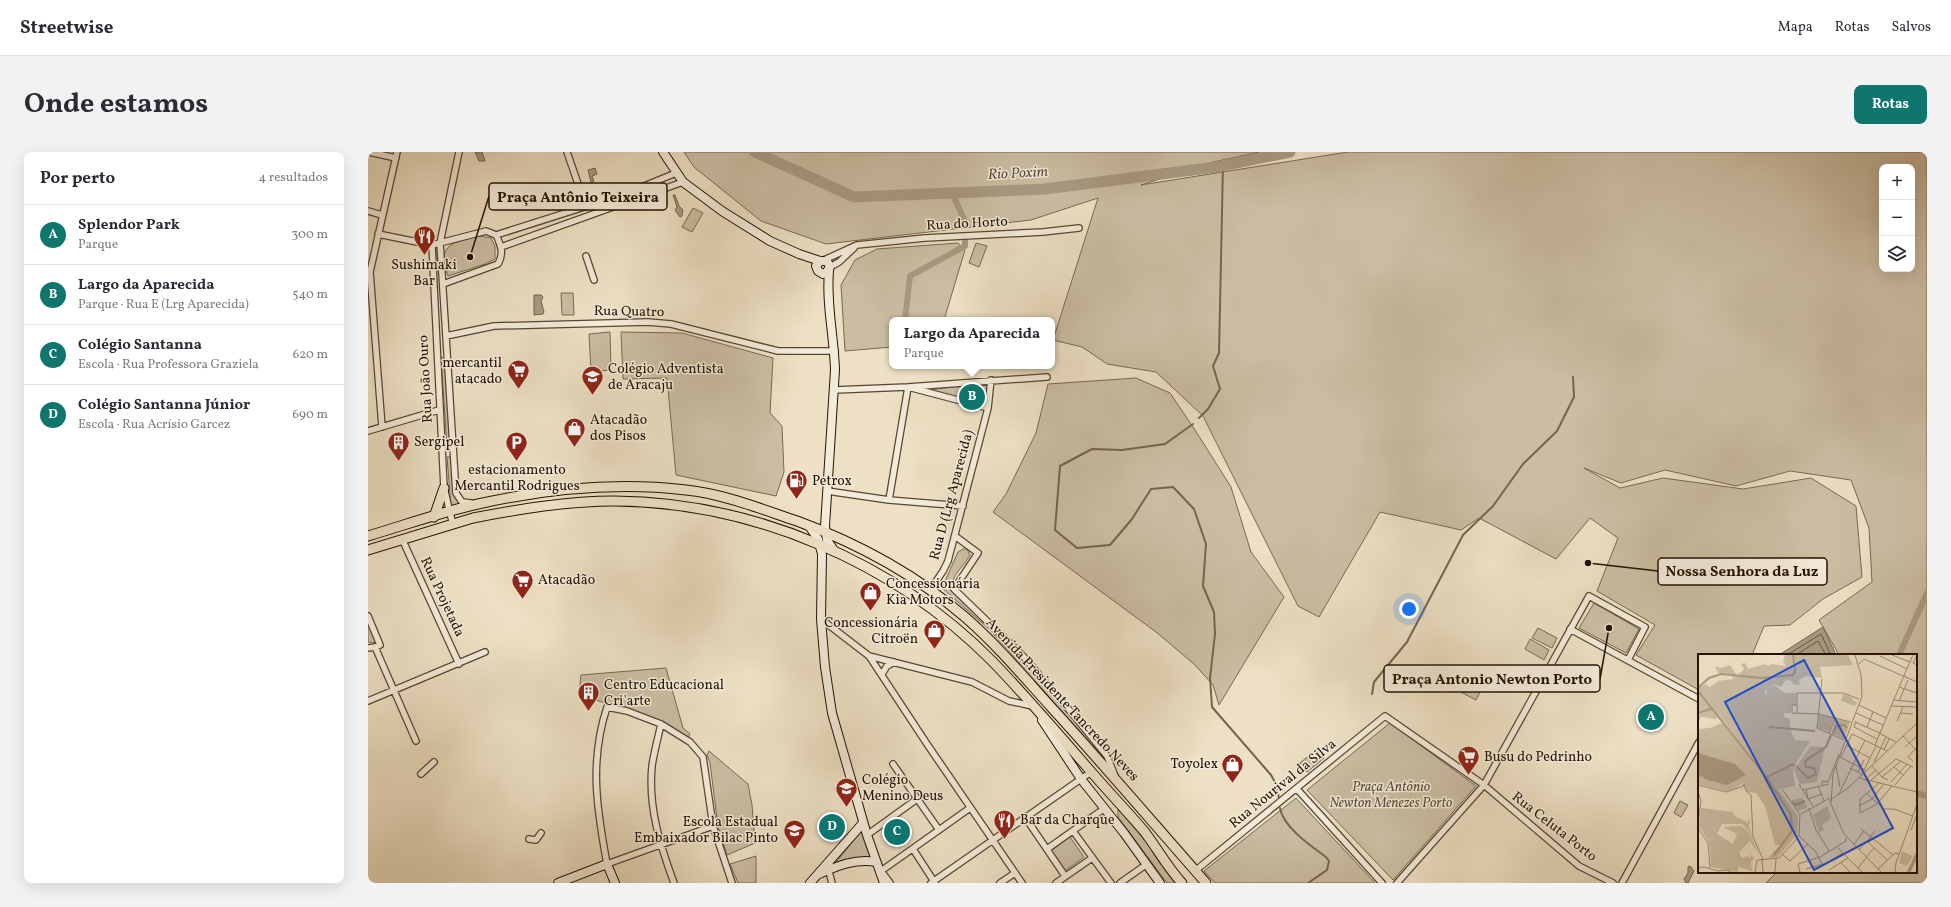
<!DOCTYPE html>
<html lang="pt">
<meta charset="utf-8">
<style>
:root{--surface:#fff;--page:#f2f2f3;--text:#2b2b33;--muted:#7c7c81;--line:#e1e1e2;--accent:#0f766e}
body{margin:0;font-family:Vollkorn,serif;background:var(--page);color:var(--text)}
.controls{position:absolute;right:12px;top:12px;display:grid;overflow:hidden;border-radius:8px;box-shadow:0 4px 16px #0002}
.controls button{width:36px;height:36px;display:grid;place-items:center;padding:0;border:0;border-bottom:1px solid var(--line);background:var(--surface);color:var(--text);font:20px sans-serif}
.you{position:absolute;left:1041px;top:457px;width:14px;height:14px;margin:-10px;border:3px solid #fff;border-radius:50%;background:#1a73e8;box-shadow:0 0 0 6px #1a73e833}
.badge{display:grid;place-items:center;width:26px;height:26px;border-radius:50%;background:var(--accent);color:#fff;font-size:13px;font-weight:700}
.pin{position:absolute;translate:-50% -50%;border:2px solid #fff;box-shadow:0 1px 4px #0006}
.popup{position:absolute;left:521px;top:165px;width:166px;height:52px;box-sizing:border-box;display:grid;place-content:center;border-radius:8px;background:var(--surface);filter:drop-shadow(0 1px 3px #0005);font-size:13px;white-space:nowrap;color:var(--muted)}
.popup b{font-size:15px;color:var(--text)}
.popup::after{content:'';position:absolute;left:50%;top:100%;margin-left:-8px;border:8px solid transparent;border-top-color:var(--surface)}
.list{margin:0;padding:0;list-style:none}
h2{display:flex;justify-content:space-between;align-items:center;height:52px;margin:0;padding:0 16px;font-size:17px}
h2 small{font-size:13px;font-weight:400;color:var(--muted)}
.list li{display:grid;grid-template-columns:26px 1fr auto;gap:12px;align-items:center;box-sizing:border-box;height:60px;padding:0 16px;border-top:1px solid var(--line)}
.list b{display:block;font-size:15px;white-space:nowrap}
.list p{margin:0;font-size:13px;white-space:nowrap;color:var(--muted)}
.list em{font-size:13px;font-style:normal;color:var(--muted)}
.icon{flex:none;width:22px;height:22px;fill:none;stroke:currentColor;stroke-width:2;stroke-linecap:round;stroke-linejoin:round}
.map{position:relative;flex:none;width:1559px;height:731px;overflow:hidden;border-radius:8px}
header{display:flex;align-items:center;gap:24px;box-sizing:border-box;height:56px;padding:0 20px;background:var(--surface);border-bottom:1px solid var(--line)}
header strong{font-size:19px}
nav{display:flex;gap:22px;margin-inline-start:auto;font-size:14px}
.intro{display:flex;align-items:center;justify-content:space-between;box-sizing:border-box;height:96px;padding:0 24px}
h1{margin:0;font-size:28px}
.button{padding:10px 18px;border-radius:8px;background:var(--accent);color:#fff;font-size:14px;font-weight:700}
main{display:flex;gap:24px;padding:0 24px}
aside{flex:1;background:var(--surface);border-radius:8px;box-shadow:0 4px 16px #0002}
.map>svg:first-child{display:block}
.green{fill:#cbbda3;stroke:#786852;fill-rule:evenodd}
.water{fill:#a99a82;stroke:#74644e}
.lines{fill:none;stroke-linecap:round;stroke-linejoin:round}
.shore{stroke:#665642;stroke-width:1}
.stream{stroke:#74644e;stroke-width:2}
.canal{stroke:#a99a82;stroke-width:6}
.river{stroke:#a99a82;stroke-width:11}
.street-casing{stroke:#564632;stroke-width:8}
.secondary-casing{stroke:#241201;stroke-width:10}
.primary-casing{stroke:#241201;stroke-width:11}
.street{stroke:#f3ebd9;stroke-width:5.5}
.secondary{stroke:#f3ebd9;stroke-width:8}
.primary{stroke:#ede0c4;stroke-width:9}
.labels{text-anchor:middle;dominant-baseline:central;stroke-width:3;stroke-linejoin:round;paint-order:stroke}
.street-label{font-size:14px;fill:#241201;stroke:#f3ebd9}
.poi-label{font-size:14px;fill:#241201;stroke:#f3ebd9;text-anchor:start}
.park-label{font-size:14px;font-style:italic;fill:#5e4e3a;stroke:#f3ebd9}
.water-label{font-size:15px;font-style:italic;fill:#604f3b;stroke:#f3ebd9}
.inset-river{fill:none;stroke:#a99a82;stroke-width:2}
.inset-road{fill:none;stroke:#9d8e76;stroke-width:1}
.view{fill:#1d4ed8;fill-opacity:0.15;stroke:#1d4ed8;stroke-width:2}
.inset-edge{fill:none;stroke:#241201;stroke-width:2}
.leader{fill:none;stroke:#241201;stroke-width:1.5}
.callout-dot{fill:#241201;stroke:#f3ebd9;stroke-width:1.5}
.callout{fill:#f3ebd9;stroke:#241201;stroke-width:1.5}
.callout-label{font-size:15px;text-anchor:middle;font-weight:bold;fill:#241201}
</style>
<header>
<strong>Streetwise</strong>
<nav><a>Mapa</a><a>Rotas</a><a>Salvos</a></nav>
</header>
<div class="intro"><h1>Onde estamos</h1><a class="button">Rotas</a></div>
<main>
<aside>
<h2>Por perto<small>4 resultados</small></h2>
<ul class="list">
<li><span class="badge">A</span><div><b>Splendor Park</b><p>Parque</p></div><em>300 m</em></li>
<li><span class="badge">B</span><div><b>Largo da Aparecida</b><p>Parque · Rua E (Lrg Aparecida)</p></div><em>540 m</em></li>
<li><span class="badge">C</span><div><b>Colégio Santanna</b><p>Escola · Rua Professora Graziela</p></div><em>620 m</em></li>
<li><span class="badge">D</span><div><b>Colégio Santanna Júnior</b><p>Escola · Rua Acrísio Garcez</p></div><em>690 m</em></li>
</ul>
</aside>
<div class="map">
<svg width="1559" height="731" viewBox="0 0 1559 731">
<rect width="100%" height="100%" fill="#ede0c4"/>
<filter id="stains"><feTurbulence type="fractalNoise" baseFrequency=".005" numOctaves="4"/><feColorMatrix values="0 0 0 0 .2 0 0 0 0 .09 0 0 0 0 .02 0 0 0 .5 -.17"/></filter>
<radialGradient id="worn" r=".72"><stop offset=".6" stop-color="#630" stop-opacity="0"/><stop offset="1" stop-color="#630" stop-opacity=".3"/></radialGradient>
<path class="green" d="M316,0h576l-47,10 -72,23 207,-33h579v731h-161l11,-11h139v-217h-77l-20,-35 53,-38 -3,-54 -18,-48 -61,-9 -54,15 -71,-16 -44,13 -37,-15 36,20 43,-10 80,11 68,-11 45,28 6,71 -39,22 -33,26 -26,1 -12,29h-53v35l-63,-35 19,-30 -58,-34 21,-53 -28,-20 -34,41 -77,-41 -18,12 -81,-18 -61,105 -21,-11 -95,-190 -47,-44 -49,-8 -25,-17 -29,-7 45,-142 -67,22 -205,24 -65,-23 -67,-54zM1514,15h30v102h-30z
M325,56l10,5 -11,19 -10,-5z
M112,84l11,2 4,8v13l-10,5 -37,12c-13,-33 7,-34 32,-40z
M590,91l7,7 -21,70h-52v27l-47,4 -4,-66 14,-25 22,-11z
M608,91l11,3 -8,21 -10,-4z
M193,141h12l1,22h-12z
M242,180l1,38 -20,2 -2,-38z
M253,180l61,1 91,25 -3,55 12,13 2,46 -8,24 -100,-21 -9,-97 -44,1z
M73,205l4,2 5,93 -3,-6z
M768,226l34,15 25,37 36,57 20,65 33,45 -65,108 -6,-20 -19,-21 -38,-32 -163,-120 13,-18 30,-61 12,-49z
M621,230l-3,23 -57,-15z
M79,305h5l2,39 7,8 -10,2z
M595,397h4l3,6c-6,12 -20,20 -18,36l42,37 114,130 -3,2 -116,-131 -47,-41 16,-36z
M1226,451l45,26 -13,24 -47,-25z
M0,470l9,21 -9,-1z
M1170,476l19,10 -5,10 -20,-10z
M1162,487l19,11 -5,10 -19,-11z
M298,516l17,60 7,6 -2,4 -31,-19 -78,-24 2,-20z
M1094,528l19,10 -5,10 -19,-10z
M1280,561l10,7v7l-8,-4z
M1022,571l86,63 -83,94 -86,-90z
M949,597l7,9 -17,14 -7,-9z
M341,599l39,33 4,21 3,38 -28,12 -9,-29 -8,-63 -3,-8z
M928,646l79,85h-160l-11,-12z
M1312,649l8,4 -7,12 -7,-4z
M750,657l63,74h-14l-49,-66z
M495,677l8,28 -35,5z
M702,685l14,20 -19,14 -14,-20z
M388,704v27h-18l-8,-19z"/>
<path class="water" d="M107,0h7l3,9h-6z
M227,16l2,6 -5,2 2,5 -3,1 -3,-12z
M305,43h2l4,11 4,4 -1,6 -2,1 -5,-7 2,-3z
M166,143h7l2,2 -2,4 3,11 -1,2 -9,1z
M1455,475l13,28h-57z
M1322,714l4,5 -6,12h-2l-2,-4 4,-6v-6z"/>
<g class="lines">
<path class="shore" d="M1419,503l34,-21 10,21
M1428,503l22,-14 8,14"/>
<path class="stream" d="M831,266l9,-9 12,-20 -7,-23 6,-13 4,-188
M825,272l-28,20 -43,6 -30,-1 -32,17 -5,64 22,18 33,-3 22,-26 19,-30 22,-2 21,22 12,35 -3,42 11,26 1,22 -5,44 2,29 59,68 5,9 3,14
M1004,542l2,-12 33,-40 56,-107 30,-29 30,-42 34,-33 17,-34 -1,-20
M912,656c3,19 31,38 46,49l3,4 -2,9 -19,13"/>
<path class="canal" d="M584,41l14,31
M537,168l5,-44 55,-30v-5
M1531,503l28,-62
M1548,641l11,3"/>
<path class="river" d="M387,0l99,45 191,-8 171,-22 74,-15"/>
<defs>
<path id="street" d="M1,0l27,6
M91,0l-19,91 16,250 6,9 9,1
M199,0l19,55
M0,59l14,4
M10,82l54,11 54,-14 10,4 126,-40 54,-22
M64,93l12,243 9,37
M133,95l182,-65
M218,104l8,24
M456,108l33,-15 68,-7 118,-6 36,-4
M462,115l9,-5 15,-14
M75,132l55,-20c6,-10 3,-19 -2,-29
M78,184l48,-10 154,-4 23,2 107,27h57
M466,238l74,-3 139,-10
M14,275l-12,-155 27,-120
M0,279l71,-21
M459,339l62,9 74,6
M521,348l19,-113 80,21
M587,384l23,17 -24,36 69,67 54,63 30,37 8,20
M35,389l56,123
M563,437l12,-18 5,-10 40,-153 3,-28
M0,464l12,29 -5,2
M453,467l48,37 58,88 95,139
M1202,477l129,70
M0,496l7,-1 41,94
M501,504l103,26 37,19 24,5
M514,522l5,-8 7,-4
M0,549l117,-49
M293,572c-3,14 -7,28 -9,42 -4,41 8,79 22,117
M525,612l46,66
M53,622l13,-12
M929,637l85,94
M657,665l40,59
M345,674l-106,38c-10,-54 -18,-102 0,-157l20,4 34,13 29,18 13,15 10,69 19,57
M705,679l38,52
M499,683l50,-36
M161,687l7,1 5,-7
M545,697l22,34
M679,697l58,-41
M460,716l4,15
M827,719l190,-155 99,69 95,81 34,17
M522,731l-9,-12 89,-63
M563,731l160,-111
M632,731l15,-10
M688,731l36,-25
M752,731l27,-19
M1029,731l87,-98 105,-189 56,31 -17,33
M1254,731l77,-141"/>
<path id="secondary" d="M295,0l20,30 39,29 48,30 29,13 21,7h7l3,6 -4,6 -3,1 -5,-3 -2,-5 4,-5
M461,119c-3,33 5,65 6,99l-10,156 2,14 8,12
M441,374l9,13 4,15 -1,65 4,48 7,46 35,122 17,48
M674,568l39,59 43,54 36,50
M451,722c18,-8 37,-16 57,-12
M190,731l49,-19 8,19
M442,731l53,-60"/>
<path id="primary" d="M66,365l10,-29
M0,384c37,-11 73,-24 110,-32 67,-15 140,-22 208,-14 38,4 75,19 111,31 60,22 119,54 168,96 31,27 58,59 86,90 53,58 103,117 155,176
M0,398l105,-32c47,-9 94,-17 141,-17 140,1 280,61 378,160 33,34 64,70 95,106 18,21 38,42 57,64 13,17 23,36 38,52"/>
</defs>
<use href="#street" class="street-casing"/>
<use href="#secondary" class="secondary-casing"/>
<use href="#primary" class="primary-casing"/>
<use href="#street" class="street"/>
<use href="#secondary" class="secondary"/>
<use href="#primary" class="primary"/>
</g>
<defs>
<symbol id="restaurant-pin" viewBox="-11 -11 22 30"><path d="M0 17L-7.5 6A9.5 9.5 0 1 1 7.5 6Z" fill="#8f2418" stroke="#f3ebd9"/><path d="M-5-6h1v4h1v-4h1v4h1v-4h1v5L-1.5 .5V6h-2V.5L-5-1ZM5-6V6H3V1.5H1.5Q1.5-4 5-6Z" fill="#fff"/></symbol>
<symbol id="supermarket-pin" viewBox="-11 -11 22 30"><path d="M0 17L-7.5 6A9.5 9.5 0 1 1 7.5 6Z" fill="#8f2418" stroke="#f3ebd9"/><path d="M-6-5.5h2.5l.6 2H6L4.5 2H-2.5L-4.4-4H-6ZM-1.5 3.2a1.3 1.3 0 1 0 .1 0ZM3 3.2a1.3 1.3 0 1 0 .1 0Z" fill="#fff"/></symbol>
<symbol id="school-pin" viewBox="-11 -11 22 30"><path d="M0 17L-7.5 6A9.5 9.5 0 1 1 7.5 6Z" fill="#8f2418" stroke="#f3ebd9"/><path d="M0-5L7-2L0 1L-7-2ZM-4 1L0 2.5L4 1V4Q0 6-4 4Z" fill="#fff"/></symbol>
<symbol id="shop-pin" viewBox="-11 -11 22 30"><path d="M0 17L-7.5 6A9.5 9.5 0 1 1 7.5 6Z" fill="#8f2418" stroke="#f3ebd9"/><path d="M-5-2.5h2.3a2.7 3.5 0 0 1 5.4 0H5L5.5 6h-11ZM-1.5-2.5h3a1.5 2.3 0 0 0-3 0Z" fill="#fff"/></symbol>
<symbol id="building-pin" viewBox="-11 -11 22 30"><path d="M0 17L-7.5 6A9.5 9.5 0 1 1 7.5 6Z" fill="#8f2418" stroke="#f3ebd9"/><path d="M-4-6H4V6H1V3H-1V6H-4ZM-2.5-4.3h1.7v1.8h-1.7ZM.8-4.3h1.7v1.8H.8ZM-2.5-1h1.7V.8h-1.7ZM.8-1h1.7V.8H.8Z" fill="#fff"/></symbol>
<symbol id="parking-pin" viewBox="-11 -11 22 30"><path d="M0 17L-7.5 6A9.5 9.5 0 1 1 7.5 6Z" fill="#8f2418" stroke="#f3ebd9"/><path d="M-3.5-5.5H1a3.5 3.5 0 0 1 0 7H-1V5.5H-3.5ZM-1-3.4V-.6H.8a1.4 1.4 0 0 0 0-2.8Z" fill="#fff"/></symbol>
<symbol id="fuel-pin" viewBox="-11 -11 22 30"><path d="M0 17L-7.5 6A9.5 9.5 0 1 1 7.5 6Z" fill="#8f2418" stroke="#f3ebd9"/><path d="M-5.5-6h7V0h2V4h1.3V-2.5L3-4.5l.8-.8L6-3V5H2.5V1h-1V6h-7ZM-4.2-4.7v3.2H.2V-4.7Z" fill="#fff"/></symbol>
</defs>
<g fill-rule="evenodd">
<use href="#restaurant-pin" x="44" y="72" width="25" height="34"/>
<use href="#supermarket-pin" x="138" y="206" width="25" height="34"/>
<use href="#school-pin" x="212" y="212" width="25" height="34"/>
<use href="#shop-pin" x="194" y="264" width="25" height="34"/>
<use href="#building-pin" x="18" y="278" width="25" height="34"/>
<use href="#parking-pin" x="136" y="278" width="25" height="34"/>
<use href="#fuel-pin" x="416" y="316" width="25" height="34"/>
<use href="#supermarket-pin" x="142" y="416" width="25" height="34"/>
<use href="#shop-pin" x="490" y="428" width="25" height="34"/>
<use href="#shop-pin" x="554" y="466" width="25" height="34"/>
<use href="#building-pin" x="208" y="528" width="25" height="34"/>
<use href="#supermarket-pin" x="1088" y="592" width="25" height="34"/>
<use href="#shop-pin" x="852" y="600" width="25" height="34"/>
<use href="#school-pin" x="466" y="624" width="25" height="34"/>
<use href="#restaurant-pin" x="624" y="656" width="25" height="34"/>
<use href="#school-pin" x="414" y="666" width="25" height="34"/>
</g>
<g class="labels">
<g class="street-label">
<text transform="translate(599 72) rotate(-3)">Rua do Horto</text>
<text transform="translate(261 160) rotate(1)">Rua Quatro</text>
<text transform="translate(58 227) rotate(-93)">Rua João Ouro</text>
<text transform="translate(584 343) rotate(-75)">Rua D (Lrg Aparecida)</text>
<text transform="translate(74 445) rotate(65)">Rua Projetada</text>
<text transform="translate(694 548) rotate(47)">Avenida Presidente Tancredo Neves</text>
<text transform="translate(915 632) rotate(-39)">Rua Nourival da Silva</text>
<text transform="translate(1186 675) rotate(38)">Rua Celuta Porto</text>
</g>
<g class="poi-label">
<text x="56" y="113" text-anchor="middle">Sushimaki<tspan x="56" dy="16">Bar</tspan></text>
<text x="134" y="211" text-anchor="end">mercantil<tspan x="134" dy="16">atacado</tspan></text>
<text x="240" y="217">Colégio Adventista<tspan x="240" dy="16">de Aracaju</tspan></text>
<text x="222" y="268">Atacadão<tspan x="222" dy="16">dos Pisos</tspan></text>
<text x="46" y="290">Sergipel</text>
<text x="149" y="318" text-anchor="middle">estacionamento<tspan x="149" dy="16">Mercantil Rodrigues</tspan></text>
<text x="444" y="329">Petrox</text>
<text x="170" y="428">Atacadão</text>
<text x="518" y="432">Concessionária<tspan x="518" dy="16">Kia Motors</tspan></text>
<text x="550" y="471" text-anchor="end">Concessionária<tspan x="550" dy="16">Citroën</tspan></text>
<text x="236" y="533">Centro Educacional<tspan x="236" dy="16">Cri'arte</tspan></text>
<text x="1116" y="605">Busu do Pedrinho</text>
<text x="850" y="612" text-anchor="end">Toyolex</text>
<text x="494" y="628">Colégio<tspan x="494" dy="16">Menino Deus</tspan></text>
<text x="652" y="668">Bar da Charque</text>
<text x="410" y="670" text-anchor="end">Escola Estadual<tspan x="410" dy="16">Embaixador Bilac Pinto</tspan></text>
</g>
<g class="park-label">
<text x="1023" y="635">Praça Antônio<tspan x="1023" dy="16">Newton Menezes Porto</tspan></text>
</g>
<g class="water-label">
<text transform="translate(650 22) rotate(-3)">Rio Poxim</text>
</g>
</g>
<g transform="translate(1330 502)">
<rect width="219" height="219" fill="#ede0c4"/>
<path d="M87,1h63l5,10 -33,2 2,11 -16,-2 -7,4 1,5 -7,-1 -1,-3 -6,-1 -5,7 -7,-3 -9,7 1,5 1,-6 7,-5 11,8h11v12h-5v8h-7v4l6,2v10l5,11 15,1 -15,24 -2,8 2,13 -17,3 20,27 -1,18 -19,23 -10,1 12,-13h-5l-10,-39 -9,-13 -9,-1 -4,-9 -10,7 -7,1 -28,-7v-55l12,-1 12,-5 49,59 -52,-67 -3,4 -14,-2 -4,4v-32l7,-5 5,3 8,-6 16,-2 -4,-5 -12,-1 -3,-7 6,2 9,-3 7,11 7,-7 -3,-5 4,-1 3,6 17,-5 4,2 2,-2 15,2 -3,-4zM145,40l10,4 -1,2 5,2 -2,4 -14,-5zM121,61l15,3 -5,14 -12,-5zM138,65l14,3 -6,17 -13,-6zM112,92l15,1 -8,35 -17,2 -6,-14zM104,144l6,9 -10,4 -7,-11zM127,153h3l3,11 -9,7 2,5 -5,3 -6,-18zM3,154l32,4 1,4 13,6 3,-3 -1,8 5,15 -6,-12 -6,-6h-20l-5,10 16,10 4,-10 -14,-7 18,-1 6,4 14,27 -11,-16 -11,11 3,6 6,-2 2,3 1,-5 3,5 -3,3 1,9 -13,-4 -2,5 -26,-5 -2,-25 -10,-16zM204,197l11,5 -6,10 -8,-3z" fill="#cbbda3"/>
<path d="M0,96l3,4 34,10 11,11 -19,10 -23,-6 -1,-3 -5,1z" fill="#a99a82"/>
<path class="inset-river" d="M64,24l31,-3 2,-4 -2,-16M0,34l11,-10 12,-4 41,4M0,37l69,87 24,37 1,16 -18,24M0,59l13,-4M71,73l46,4M135,80l3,-8 8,-1 3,3M98,112l12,12 8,-4 -2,-6 -8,-1 -1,-6 21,-14 5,-12M69,123l24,-12h4M94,148l4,3 9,-4M210,218l9,-19"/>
<path class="inset-road" d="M157,1l6,20 1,21 -29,78 -2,30 13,30 37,38M194,1l18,7M219,1l-4,8 4,2M182,2l27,13M161,10l5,-5 53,23M205,24l10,-23M124,25l-5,49 27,12M201,33l18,6M195,46l24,2M201,47l9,-21M99,51h-5v8l26,1 33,8M161,51l27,13M193,52l26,1M99,59v-20h46l16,6M158,59l27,12M202,59l13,1M158,67l-2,6 23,12M199,67l6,-14M157,68l25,11M169,73l6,-15M181,79l17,9M131,80l6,-16M205,82l14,15M148,91l24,13M177,91l28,-67M207,93l12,-11M186,96l5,-11M142,103l27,14M143,103l11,-23 35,17M215,107l-5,-4 9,-10M176,108l12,-25M173,111l11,12 6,3M138,112l4,21M196,113l9,8M152,114l12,6M166,116l12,-24M160,118l6,-12M184,123l19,-16M161,124l58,14M167,126l11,-10M172,127l26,-22 17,8M193,128l16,-18M181,129l-19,16v14l17,-9 15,-18M101,130l14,22M0,131l28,7 18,-6M124,131v-4l6,1 11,-28M197,131l16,-19M44,132l2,-2 2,7 5,4 2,42 10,22M120,132l6,15M84,135l18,26M108,135l2,10 14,-5M105,136l26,-6M0,137l3,10 -3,22M141,140l26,-54M169,140l17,15h10l19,7M131,147l19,-13 69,-65M161,152l13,-7 12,-15M111,154l7,22 13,21M103,160l29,-16M0,174l10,15 2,25M163,175l32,26M213,176l6,-16M177,177l-8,10 20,19M101,182l17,16 6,12M156,190l10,-13M140,194l24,24M161,196l8,-9M84,200l8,7 18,-17M168,203l8,-9M64,205l1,13M143,209l9,9M0,214l6,-1 14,4 9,-1 4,2M160,214l8,-10M108,215l21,-6 16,-10M180,215l17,-16 4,1M131,216l19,-12M57,218l2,-12 22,-2 16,-17 4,-6 1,-20M77,218l1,-13M102,218l-2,-8 22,-7 26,-16v-3M197,218l1,-9 21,-59M212,218l7,-15"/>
<path class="view" d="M106,6l89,168 -79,42 -89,-168z"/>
<rect width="219" height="219" class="inset-edge"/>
</g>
<path class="leader" d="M102 105L121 44M1220 411L1290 419M1241 476L1232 527"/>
<g class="callout-dot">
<circle cx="102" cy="105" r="4"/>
<circle cx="1220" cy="411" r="4"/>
<circle cx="1241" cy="476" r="4"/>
</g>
<g class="callout">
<rect x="121" y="31" width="178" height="27" rx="4"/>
<rect x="1290" y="406" width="169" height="27" rx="4"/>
<rect x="1016" y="513" width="216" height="27" rx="4"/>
</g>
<g class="callout-label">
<text x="210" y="50">Praça Antônio Teixeira</text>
<text x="1374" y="424">Nossa Senhora da Luz</text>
<text x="1124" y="532">Praça Antonio Newton Porto</text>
</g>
<rect width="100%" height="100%" filter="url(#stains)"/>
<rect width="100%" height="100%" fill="url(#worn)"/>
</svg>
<div class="controls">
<button>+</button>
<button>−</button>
<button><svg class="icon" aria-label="layers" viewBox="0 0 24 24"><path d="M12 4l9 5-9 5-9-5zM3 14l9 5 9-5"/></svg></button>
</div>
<div class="you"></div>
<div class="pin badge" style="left:1283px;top:565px">A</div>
<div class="pin badge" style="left:604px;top:245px">B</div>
<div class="popup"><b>Largo da Aparecida</b>Parque</div>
<div class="pin badge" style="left:529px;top:680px">C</div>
<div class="pin badge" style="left:464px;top:675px">D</div>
</div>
</main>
